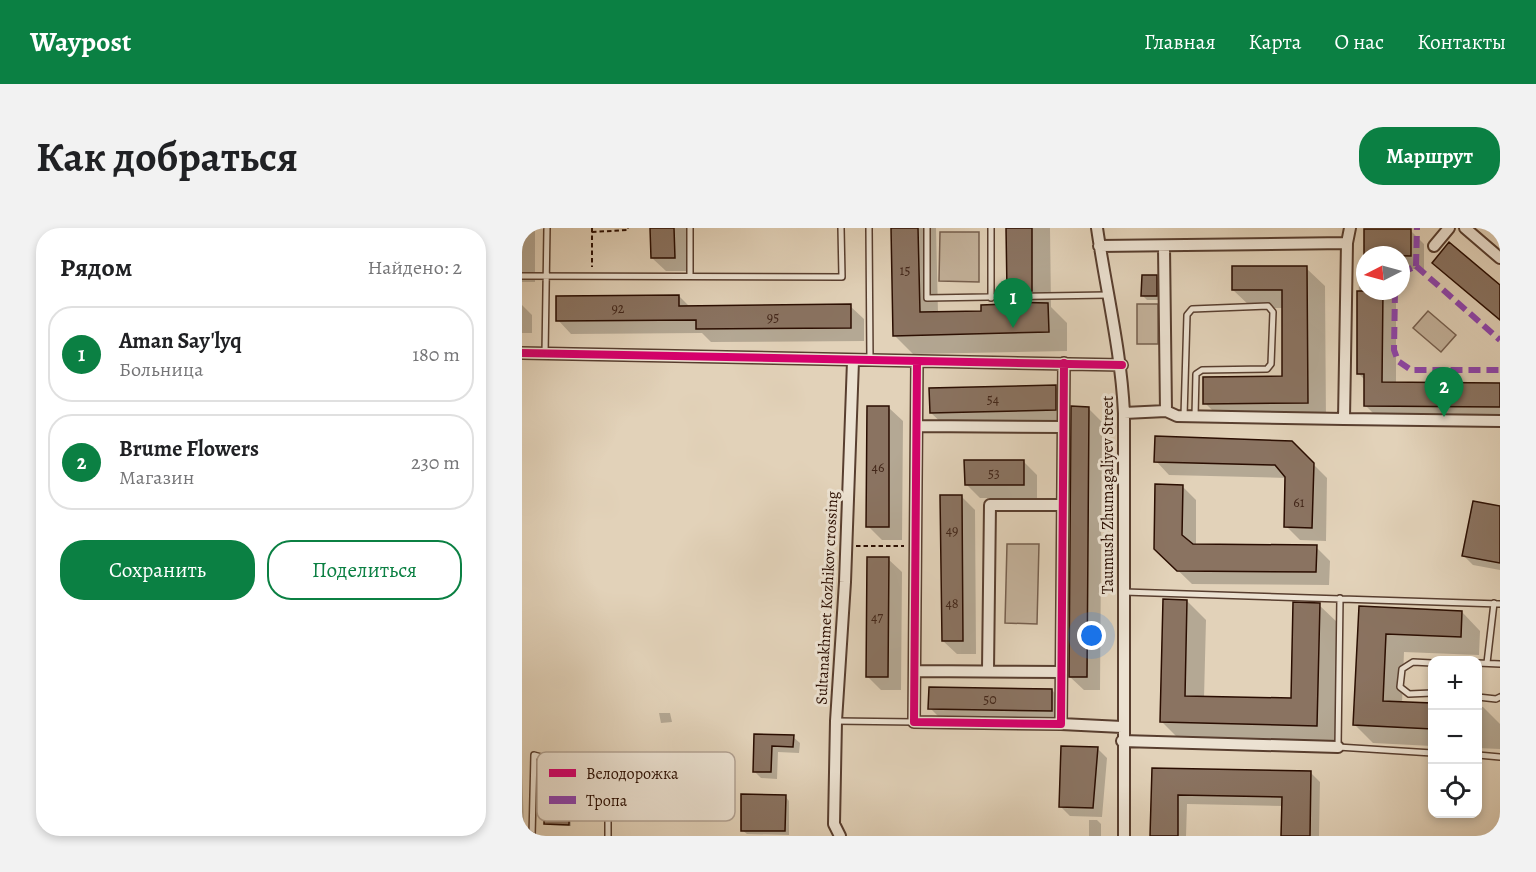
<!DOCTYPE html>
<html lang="ru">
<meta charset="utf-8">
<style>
:root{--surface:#fff;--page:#f2f2f2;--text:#202124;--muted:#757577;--line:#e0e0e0;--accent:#0b8043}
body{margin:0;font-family:Alegreya,serif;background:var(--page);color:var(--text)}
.controls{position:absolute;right:18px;bottom:18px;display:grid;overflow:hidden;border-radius:12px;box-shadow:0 3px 9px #0003}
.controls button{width:54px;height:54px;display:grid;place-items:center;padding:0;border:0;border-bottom:2px solid var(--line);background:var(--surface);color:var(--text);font:30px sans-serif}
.compass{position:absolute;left:834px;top:18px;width:54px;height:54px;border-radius:50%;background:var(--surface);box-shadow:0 3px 9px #0003;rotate:264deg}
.you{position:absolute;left:570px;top:408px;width:21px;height:21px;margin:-15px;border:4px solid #fff;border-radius:50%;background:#1a73e8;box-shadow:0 0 0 9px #1a73e833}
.badge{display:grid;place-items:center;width:39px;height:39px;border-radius:50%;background:var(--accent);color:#fff;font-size:20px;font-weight:700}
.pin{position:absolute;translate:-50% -50px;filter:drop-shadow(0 2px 3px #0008)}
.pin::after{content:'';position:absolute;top:32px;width:21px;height:18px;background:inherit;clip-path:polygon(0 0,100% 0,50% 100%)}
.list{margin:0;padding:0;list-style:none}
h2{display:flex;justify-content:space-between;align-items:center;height:78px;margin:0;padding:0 24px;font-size:26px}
h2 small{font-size:20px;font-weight:400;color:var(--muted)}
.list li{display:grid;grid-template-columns:39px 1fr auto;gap:18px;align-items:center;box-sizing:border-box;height:96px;margin:0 12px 12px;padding:0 12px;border:2px solid var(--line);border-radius:24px}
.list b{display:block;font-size:22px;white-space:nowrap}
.list p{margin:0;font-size:20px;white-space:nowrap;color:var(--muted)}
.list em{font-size:20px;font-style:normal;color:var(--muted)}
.actions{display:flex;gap:12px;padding:18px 24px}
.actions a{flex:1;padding:14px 0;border:2px solid var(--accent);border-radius:24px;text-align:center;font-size:21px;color:var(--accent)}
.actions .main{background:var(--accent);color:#fff}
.icon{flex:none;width:33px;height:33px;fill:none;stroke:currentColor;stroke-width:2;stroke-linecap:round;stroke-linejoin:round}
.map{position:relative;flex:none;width:978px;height:608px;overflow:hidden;border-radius:24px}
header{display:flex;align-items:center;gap:36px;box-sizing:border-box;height:84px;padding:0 30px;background:var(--accent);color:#fff}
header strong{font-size:28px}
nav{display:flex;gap:33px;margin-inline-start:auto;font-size:21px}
.intro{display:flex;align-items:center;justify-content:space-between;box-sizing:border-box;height:144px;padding:0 36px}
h1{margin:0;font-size:42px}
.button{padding:15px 27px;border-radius:24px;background:var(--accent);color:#fff;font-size:21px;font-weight:700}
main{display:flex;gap:36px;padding:0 36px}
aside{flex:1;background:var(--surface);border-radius:24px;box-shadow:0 3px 9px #0003}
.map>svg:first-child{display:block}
.green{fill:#c3b19a;stroke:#765f4e;stroke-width:1.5}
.shadow{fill:#0003}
.building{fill:#8a7361;stroke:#2a0d01;stroke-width:1.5}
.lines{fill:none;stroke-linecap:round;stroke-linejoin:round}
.lane-casing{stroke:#583e2f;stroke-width:8}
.street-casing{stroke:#583e2f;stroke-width:14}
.path{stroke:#2a0d01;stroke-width:2;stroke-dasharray:4.5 3;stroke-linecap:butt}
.lane{stroke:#ece2d2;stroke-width:5}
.street{stroke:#ece2d2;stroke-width:10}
.quiet{stroke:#8e44ad;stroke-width:6;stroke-dasharray:12 6;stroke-linecap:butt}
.cycleway-casing{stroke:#ece2d2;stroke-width:11}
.cycleway{stroke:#d6006c;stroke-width:8}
.labels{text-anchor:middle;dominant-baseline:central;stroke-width:6;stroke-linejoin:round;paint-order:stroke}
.number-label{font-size:14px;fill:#422619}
.street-label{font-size:16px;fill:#2a0d01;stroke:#ece2d2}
.key{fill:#ece2d2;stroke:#b2a293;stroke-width:1.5}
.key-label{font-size:16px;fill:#2a0d01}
</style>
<header>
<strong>Waypost</strong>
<nav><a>Главная</a><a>Карта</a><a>О нас</a><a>Контакты</a></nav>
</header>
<div class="intro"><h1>Как добраться</h1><a class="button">Маршрут</a></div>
<main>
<aside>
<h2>Рядом<small>Найдено: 2</small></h2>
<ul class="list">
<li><span class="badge">1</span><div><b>Aman Say'lyq</b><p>Больница</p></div><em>180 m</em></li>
<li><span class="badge">2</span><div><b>Brume Flowers</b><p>Магазин</p></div><em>230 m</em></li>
</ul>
<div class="actions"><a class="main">Сохранить</a><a>Поделиться</a></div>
</aside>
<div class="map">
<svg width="978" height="608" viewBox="0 0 978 608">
<rect width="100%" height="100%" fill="#e2d2b9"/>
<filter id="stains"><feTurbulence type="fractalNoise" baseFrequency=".00333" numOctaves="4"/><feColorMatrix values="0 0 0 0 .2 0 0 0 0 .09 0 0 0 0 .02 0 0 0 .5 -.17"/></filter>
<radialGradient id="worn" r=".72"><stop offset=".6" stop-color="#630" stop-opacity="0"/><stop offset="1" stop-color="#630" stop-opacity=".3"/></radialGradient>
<path class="green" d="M418,4h39v50l-40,-1z
M615,76h21v40h-21z
M906,83l28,24 -15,17 -28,-24z
M485,316h32l-2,80 -32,-1z"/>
<path class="shadow" d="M0,0h13v54h-13z
M130,0h35l1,43h-22l-14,-13z
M370,0h44l2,85h45l37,-10 -12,-12v-63h42l1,79 16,16v28l-154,3 -19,-19z
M889,3l13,13v25h-23v-14z
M837,37h6v26h31v93h104v36l-121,-1 -13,-13v-25l-8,-8z
M784,40l19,18 1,136h-102l-19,-19 79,-25 -1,-70h-31l-19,-18z
M634,48l5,5v19h-14l-4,-4z
M157,68l11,11 160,-1 14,13v22l-153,1 -9,-9 -131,1 -13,-14z
M0,77l10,10v18h-10z
M533,159l14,13v23l-124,3 -14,-13z
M367,180l14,13 -1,119h-20l-14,-14z
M566,180l14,14 -2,268h-16l-14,-13z
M769,214l36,36 -1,63 -26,-1 -14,-14 1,-48 -118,-3 -13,-14z
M502,234l13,13v23h-57l-14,-14z
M660,258l14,14v46l120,1 14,14 -1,24 -137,-1 -36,-35z
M439,268l14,14 1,144h-19l-14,-13z
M978,280v62l-27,-5 -9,-9z
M366,331l14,13 -1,118h-20l-14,-14z
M665,373l19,19 -2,78 89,2 26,-95 19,18 -3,121 -155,-4 -19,-19z
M838,379l102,5 18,19 -1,24 -75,-3 -2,51 30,1v42l-59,-3 -18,-18z
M530,462l13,14v20l-121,-2 -14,-14z
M956,479h5l17,17v25l-22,-1z
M137,485h11l2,9 -11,1z
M234,507l37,2 7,6 -1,10 -21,-1 -1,27 -16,-1 -7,-7z
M576,521l9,9 -5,59 -32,-1 -9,-9z
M631,541l158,4 9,9 -1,54h-37l1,-30 -96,-2 -1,32h-34z
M0,544l2,54h-2z
M48,554l1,44 -24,-1 -1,-2z
M263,568l4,5v34l-42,-1 -5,-4z
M567,592h8l4,4v12h-12z"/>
<path class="building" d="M128,0h24l1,30h-24z
M369,0h27l2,84 61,-1v-6l26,-1v-2l41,1 1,29 -156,4z
M484,0h26v63l-25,1z
M842,1h47v27l-47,-1z
M927,14l51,43v35l-68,-57z
M710,38h75l1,137 -105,1v-27l79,-1v-86h-50z
M620,47h15v21h-16z
M835,63h26l-1,91 118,1v24l-136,-1v-32h-7z
M157,67v11l172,-2v24l-155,1v-9l-140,1v-25z
M534,157v25l-126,3 -1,-25z
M345,178h22v121h-23z
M549,178l18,1 -2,270h-18z
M633,208l137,5 22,22 -2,65 -28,-1 1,-50 -10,-12 -121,-3z
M442,232h60v25h-59z
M633,256l28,1 -1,50 11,9 124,1 -1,27 -139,-1 -23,-22z
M418,267h22l1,146h-21z
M951,273l27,5v57l-38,-7z
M345,329h22l-1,120h-22z
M641,371l24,1 -2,96 106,2 2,-96 27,1 -3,123 -157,-4z
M837,378l103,5 -1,26 -75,-3 -3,67 49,2v26l-79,-4z
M407,459l123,2v22l-124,-2z
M232,506l40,1 -1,12 -21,-1 -1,26h-18z
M539,518l37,1 -5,61 -34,-1z
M630,540l159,3 -1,65h-29l1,-39 -104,-2v41h-28z
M23,552l25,1 -1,44 -25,-1z
M219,566l45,1 -1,36h-44z"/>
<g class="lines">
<defs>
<path id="lane" d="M168,0v48
M347,0l1,132
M405,0v70l180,-3
M977,0l1,1
M0,48l320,1 -1,-49
M469,70v-70
M23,126l2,-126
M662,188l3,-101 5,-6 76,-3 5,6 -2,52 -4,5 -65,1 -6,4 -1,42
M602,364l376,12
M818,370l-2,149 94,6
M910,435l-19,-1 -11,7 -2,18 9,7 23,-1
M956,435l22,1
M965,435l7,-60
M956,469l18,2 4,-2
M314,493l78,1
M956,527l22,2
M10,608l2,-81 74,20v61"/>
<path id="street" d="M575,0c9,62 24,122 27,185v423
M828,0l-3,15 -3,176 156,2
M943,0l35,30
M577,18l248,-3
M912,18l15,-18
M642,19l2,164 11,5 167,3
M0,125l600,12
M395,134l-3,360 147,2 3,-361
M602,185l42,-2
M395,198l146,1
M466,442l2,-165h72
M393,443l147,1
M539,496l61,3
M600,513l216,6
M318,608l-6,-12 2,-103 9,-139 8,-221"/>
</defs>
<use href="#lane" class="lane-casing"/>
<use href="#street" class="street-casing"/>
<path class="path" d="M70,0v39
M70,4l36,-2v-2
M334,318h48"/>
<use href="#lane" class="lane"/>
<use href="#street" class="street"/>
<path class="quiet" d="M894,38l84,74
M894,38l1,-38
M879,45l15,-7
M873,63l-1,59 4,11 13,9h89"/>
<defs>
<path id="cycleway" d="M0,125l600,12
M395,134l-3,360 147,2 3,-361"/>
</defs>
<use href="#cycleway" class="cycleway-casing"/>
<use href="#cycleway" class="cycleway"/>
</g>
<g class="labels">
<g class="number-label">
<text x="383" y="42">15</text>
<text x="96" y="80">92</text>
<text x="251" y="89">95</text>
<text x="471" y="171">54</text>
<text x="356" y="239">46</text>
<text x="472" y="245">53</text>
<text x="777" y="274">61</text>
<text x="430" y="302">49</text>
<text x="430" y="375">48</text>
<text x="355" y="389">47</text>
<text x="468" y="471">50</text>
</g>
<g class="street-label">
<text transform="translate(586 267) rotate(-90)">Taumush Zhumagaliyev Street</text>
<text transform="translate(305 370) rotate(-87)">Sultanakhmet Kozhikov crossing</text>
</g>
</g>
<rect x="15" y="524" width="198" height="69" rx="9" class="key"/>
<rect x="27" y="541" width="27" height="8" fill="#d6006c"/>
<rect x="27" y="568" width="27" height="8" fill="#8e44ad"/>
<g class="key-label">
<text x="64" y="551">Велодорожка</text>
<text x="64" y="578">Тропа</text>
</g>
<rect width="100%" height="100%" filter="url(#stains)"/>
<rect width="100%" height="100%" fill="url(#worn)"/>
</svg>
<div class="controls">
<button>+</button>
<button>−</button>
<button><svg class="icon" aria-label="locate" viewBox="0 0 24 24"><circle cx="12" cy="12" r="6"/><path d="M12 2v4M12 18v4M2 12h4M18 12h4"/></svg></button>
</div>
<svg class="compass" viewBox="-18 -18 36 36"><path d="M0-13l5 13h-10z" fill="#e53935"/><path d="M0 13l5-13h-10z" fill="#757577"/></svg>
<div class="you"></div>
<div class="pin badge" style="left:491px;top:100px">1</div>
<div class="pin badge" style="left:922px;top:189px">2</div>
</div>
</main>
